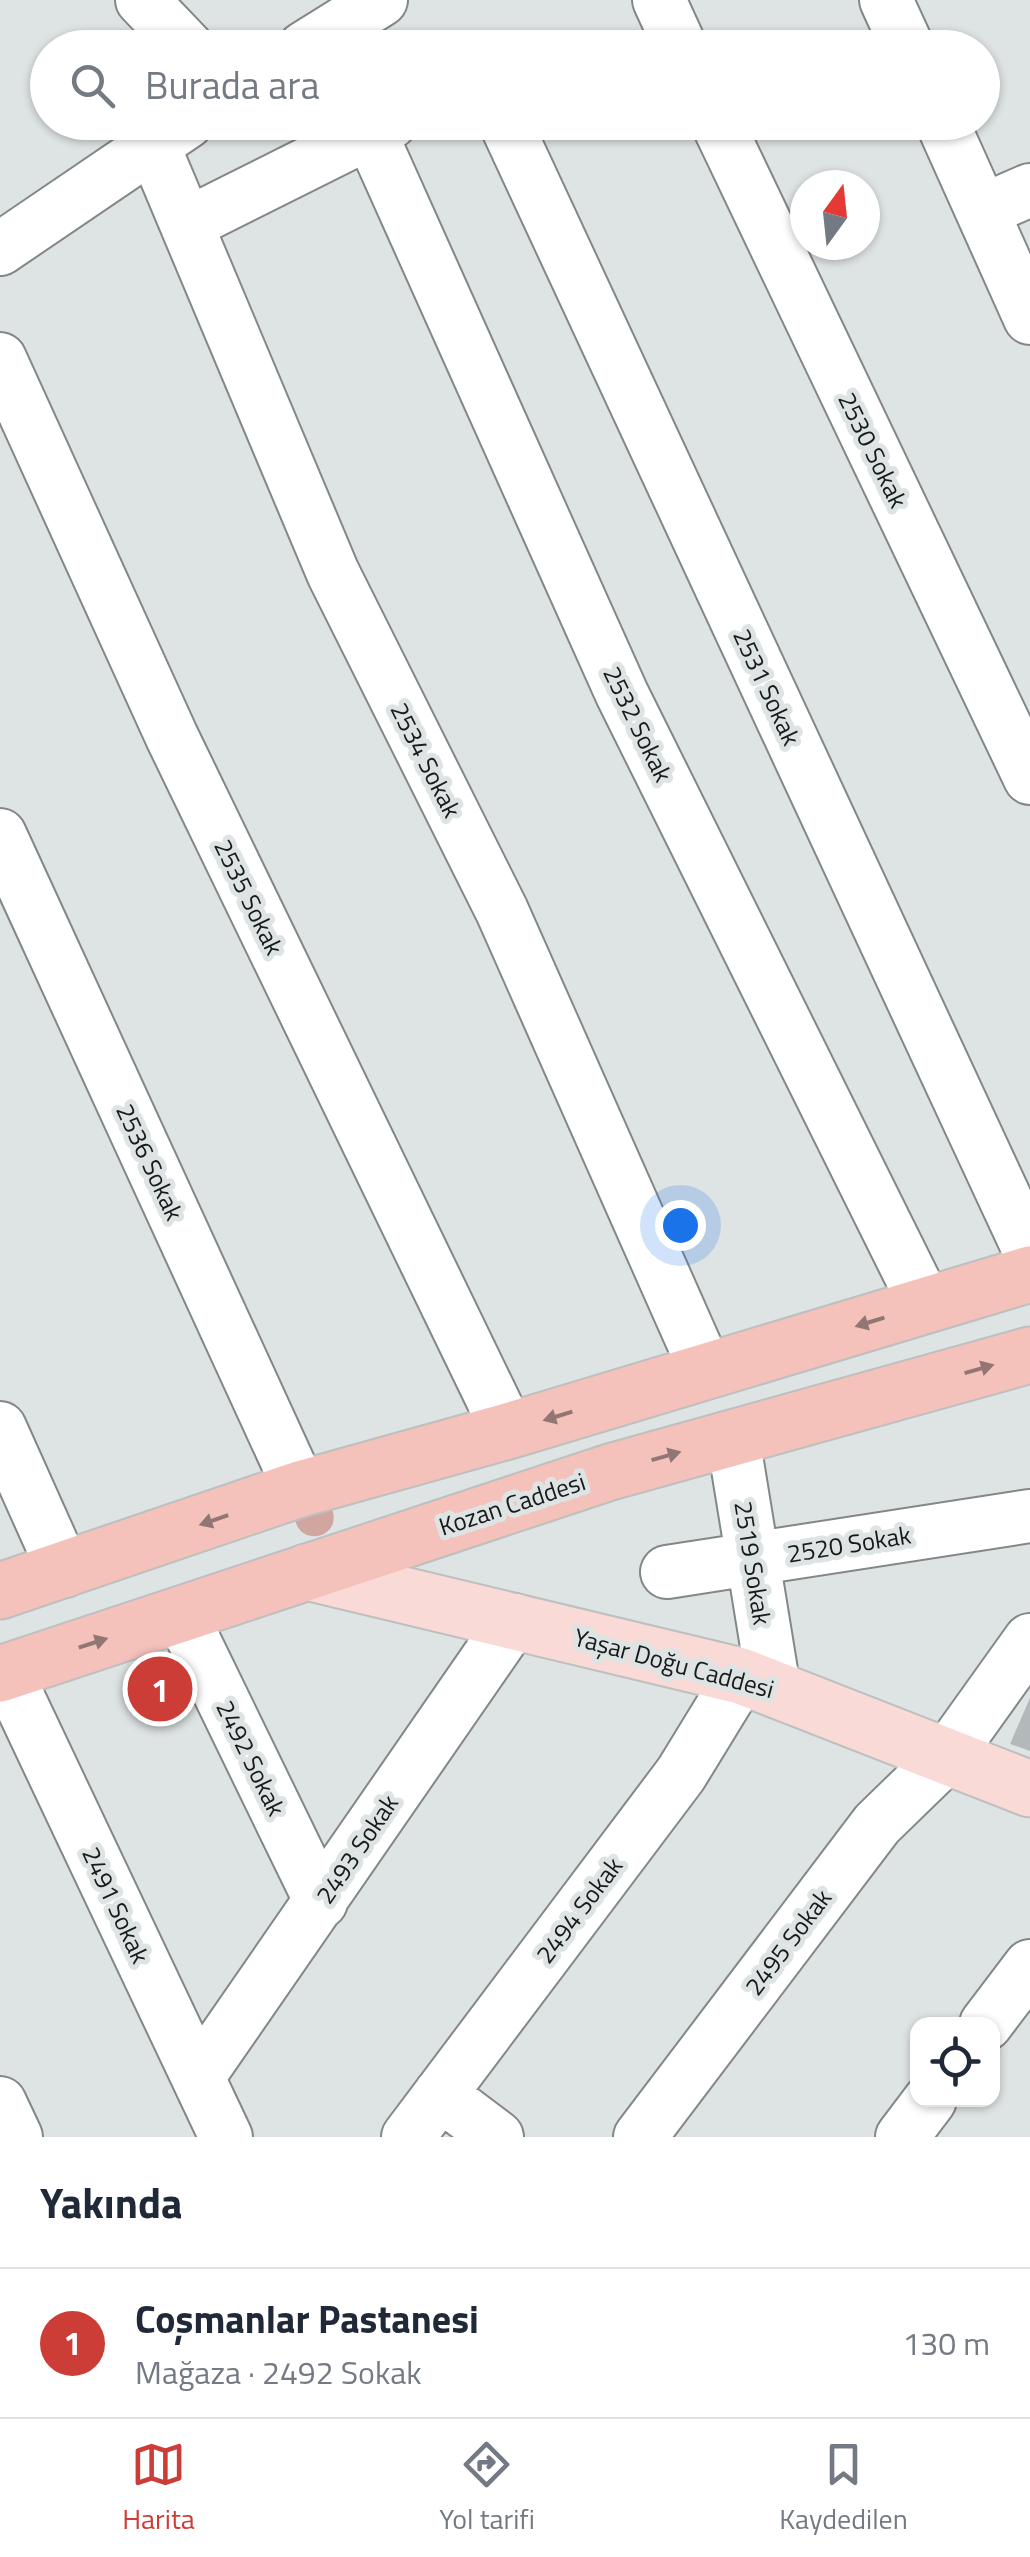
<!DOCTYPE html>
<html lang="tr">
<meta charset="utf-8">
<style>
:root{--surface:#fff;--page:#f2f2f3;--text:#1f2937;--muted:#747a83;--line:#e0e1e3;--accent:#cc3d37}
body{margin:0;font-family:"Titillium Web",sans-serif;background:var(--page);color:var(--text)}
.controls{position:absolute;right:30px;bottom:30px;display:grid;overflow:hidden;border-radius:20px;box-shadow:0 2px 8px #0004}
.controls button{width:90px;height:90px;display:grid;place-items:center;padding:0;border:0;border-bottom:2px solid var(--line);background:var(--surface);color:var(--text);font:50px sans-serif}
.compass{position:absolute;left:790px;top:170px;width:90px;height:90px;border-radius:50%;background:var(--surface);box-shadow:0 2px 8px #0004;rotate:15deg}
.you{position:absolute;left:680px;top:1225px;width:35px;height:35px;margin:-25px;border:8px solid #fff;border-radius:50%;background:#1a73e8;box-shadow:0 0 0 15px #1a73e833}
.badge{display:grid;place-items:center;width:65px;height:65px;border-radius:50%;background:var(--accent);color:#fff;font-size:32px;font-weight:700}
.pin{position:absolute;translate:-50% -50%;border:5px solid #fff;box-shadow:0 2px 10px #0006}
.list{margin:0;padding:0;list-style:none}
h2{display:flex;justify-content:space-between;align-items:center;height:130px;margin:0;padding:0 40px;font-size:42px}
h2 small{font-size:32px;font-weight:400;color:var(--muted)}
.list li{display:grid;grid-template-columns:65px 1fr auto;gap:30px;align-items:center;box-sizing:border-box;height:150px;padding:0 40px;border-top:2px solid var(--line)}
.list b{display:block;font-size:38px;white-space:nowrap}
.list p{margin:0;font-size:32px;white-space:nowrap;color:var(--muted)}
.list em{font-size:32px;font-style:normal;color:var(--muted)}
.icon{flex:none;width:55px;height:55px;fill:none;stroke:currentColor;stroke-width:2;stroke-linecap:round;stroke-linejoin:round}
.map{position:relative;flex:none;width:1030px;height:2137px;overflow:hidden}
.search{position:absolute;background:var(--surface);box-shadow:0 2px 8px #0004;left:30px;right:30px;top:30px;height:110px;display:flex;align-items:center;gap:25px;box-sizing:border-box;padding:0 35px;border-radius:55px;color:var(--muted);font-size:38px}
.sheet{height:280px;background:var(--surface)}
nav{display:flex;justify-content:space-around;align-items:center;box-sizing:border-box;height:140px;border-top:2px solid var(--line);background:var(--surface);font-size:28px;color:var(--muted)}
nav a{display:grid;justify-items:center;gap:5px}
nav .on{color:var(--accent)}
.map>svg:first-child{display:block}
.green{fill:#d2a6a0}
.building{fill:#b3b9ba}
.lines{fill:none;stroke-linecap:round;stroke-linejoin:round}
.minor-casing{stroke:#828788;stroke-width:56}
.major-casing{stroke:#bebfbf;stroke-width:59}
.highway-casing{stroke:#bebfbf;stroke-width:59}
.minor{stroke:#fff;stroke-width:52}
.major{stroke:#f9dad6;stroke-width:55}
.highway{stroke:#f5c1bb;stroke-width:55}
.oneway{fill:#927673}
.labels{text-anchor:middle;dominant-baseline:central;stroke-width:10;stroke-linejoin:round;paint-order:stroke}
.street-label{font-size:25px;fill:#181a1b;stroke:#dee3e4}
</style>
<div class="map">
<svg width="1030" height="2137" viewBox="0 0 1030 2137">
<rect width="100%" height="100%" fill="#dee3e4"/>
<path class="green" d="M327,1500c26,36 -32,54 -33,12z"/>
<path class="building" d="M1030,1698v53l-20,-7z"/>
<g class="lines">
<defs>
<path id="minor" d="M142,0l46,48
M659,0l22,48
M886,0l22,48
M304,48l77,-48
M505,122l525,1130
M717,122l313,656
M942,122l88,196
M370,132l252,562 304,612
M153,145l180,428 169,338 204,460
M982,211l48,-21
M187,224l204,-102
M0,249l187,-127
M0,359l172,378 336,694
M0,835l300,654
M0,1428l64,143
M733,1438l41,251
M667,1572l363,-56
M181,1614l140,288
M6,1672l220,465
M986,2024l44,-58
M198,2077l316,-457
M440,2094l57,43
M0,2103l16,34
M408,2137l273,-363 60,-98
M640,2137l237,-313 70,-68 83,-116
M902,2137l28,-37"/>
<path id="major" d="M307,1572l434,104 289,113"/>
<path id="highway" d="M0,1591l300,-102 208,-58 522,-157
M0,1674l610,-202 420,-117"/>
</defs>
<use href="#minor" class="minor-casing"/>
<use href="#major" class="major-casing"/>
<use href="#highway" class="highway-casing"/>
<use href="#minor" class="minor"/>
<use href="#major" class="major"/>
<use href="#highway" class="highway"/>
</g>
<defs><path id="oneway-solid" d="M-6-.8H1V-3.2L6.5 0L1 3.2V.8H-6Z" transform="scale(2.5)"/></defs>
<g class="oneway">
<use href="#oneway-solid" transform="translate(870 1322) rotate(163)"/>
<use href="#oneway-solid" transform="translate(979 1369) rotate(-16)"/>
<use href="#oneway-solid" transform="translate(558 1416) rotate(163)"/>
<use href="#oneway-solid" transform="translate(666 1456) rotate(-16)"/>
<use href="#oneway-solid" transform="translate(214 1520) rotate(161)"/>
<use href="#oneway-solid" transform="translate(93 1643) rotate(-18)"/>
</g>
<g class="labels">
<g class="street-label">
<text transform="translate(873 450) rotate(64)">2530 Sokak</text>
<text transform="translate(767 687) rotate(65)">2531 Sokak</text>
<text transform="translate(638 724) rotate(64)">2532 Sokak</text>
<text transform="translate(426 760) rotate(63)">2534 Sokak</text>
<text transform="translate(249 897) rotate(64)">2535 Sokak</text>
<text transform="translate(150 1162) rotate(65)">2536 Sokak</text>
<text transform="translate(512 1504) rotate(-18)">Kozan Caddesi</text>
<text transform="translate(849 1544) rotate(-9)">2520 Sokak</text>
<text transform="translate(753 1563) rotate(81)">2519 Sokak</text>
<text transform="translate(674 1663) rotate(15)">Yaşar Doğu Caddesi</text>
<text transform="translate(251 1758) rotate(64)">2492 Sokak</text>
<text transform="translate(357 1849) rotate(-56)">2493 Sokak</text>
<text transform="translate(116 1905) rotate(65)">2491 Sokak</text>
<text transform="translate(579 1910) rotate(-53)">2494 Sokak</text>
<text transform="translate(788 1942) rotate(-53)">2495 Sokak</text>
</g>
</g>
</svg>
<div class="controls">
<button><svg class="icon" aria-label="locate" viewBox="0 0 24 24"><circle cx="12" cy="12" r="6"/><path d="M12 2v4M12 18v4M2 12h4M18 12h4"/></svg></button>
</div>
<svg class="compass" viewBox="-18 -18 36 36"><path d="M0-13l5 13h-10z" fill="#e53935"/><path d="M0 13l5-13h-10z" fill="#747a83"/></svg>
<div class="you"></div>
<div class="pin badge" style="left:160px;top:1689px">1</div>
<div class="search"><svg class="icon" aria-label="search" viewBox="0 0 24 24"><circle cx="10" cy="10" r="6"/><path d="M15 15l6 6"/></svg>Burada ara</div>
</div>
<section class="sheet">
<h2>Yakında<small></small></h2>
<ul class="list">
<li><span class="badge">1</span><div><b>Coşmanlar Pastanesi</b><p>Mağaza · 2492 Sokak</p></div><em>130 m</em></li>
</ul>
</section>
<nav>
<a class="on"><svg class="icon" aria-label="map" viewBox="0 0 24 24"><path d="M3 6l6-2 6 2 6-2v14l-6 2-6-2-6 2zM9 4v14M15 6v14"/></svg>Harita</a>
<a><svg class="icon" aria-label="directions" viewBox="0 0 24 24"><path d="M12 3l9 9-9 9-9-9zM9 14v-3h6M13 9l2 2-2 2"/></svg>Yol tarifi</a>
<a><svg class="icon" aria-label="saved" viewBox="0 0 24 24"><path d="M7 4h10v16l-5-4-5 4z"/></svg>Kaydedilen</a>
</nav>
